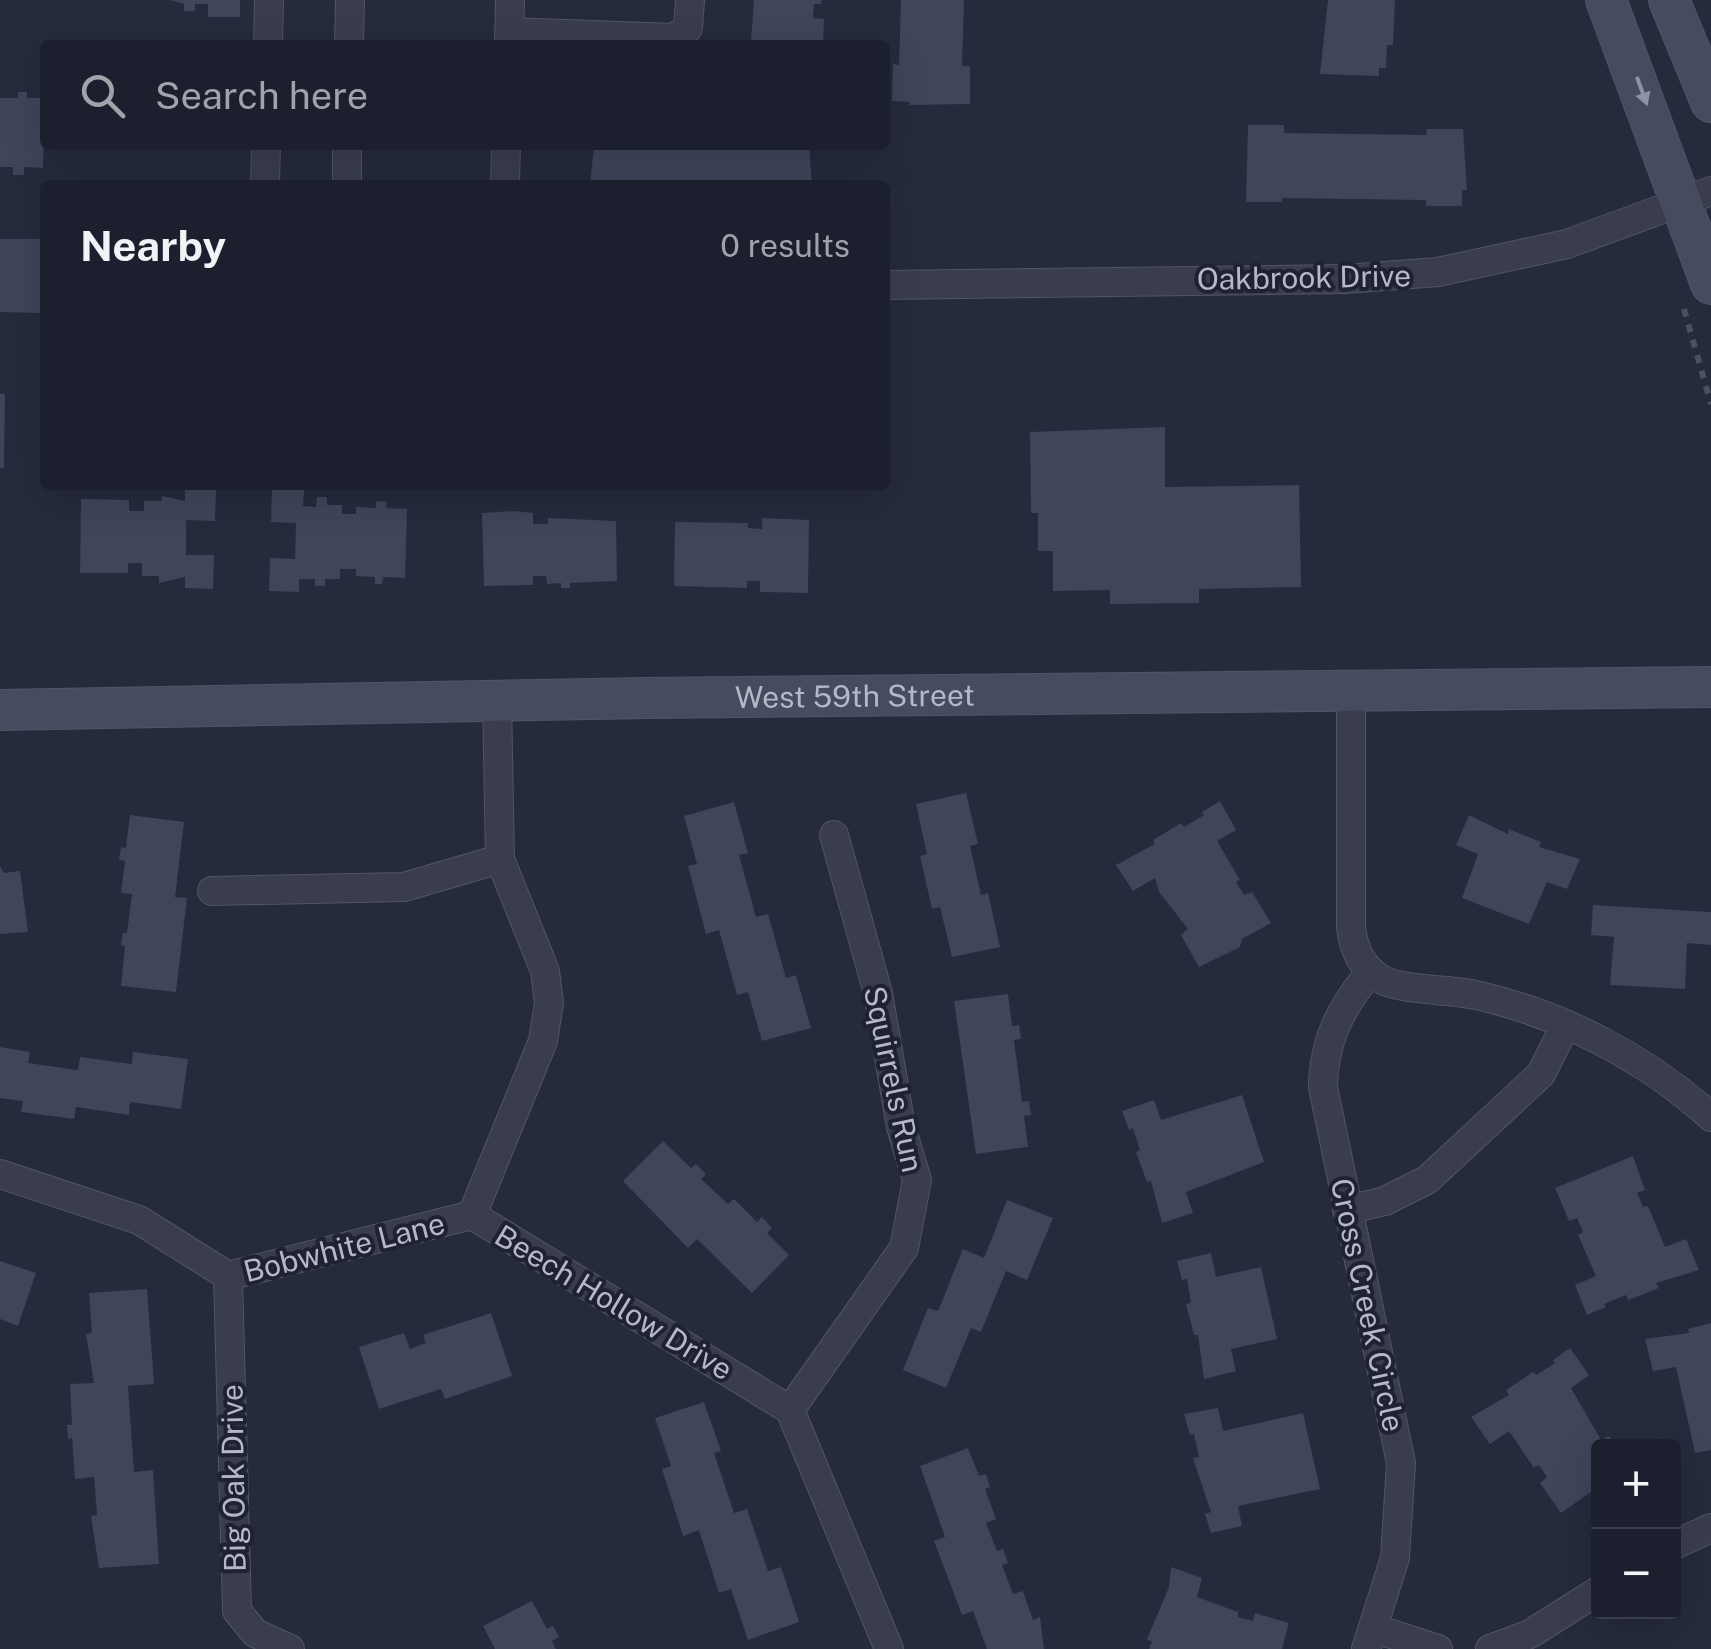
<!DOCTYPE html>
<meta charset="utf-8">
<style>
:root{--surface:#1c202e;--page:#292d3a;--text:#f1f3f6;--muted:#a0a3aa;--line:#3a3e4a}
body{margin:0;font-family:"Public Sans",sans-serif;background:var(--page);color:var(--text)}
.controls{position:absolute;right:30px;bottom:30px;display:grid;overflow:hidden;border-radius:10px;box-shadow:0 10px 40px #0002}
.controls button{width:90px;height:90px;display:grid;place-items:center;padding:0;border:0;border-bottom:2px solid var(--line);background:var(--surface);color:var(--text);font:50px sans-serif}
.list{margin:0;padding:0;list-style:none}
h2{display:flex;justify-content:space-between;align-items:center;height:130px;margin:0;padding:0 40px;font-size:42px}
h2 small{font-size:32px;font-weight:400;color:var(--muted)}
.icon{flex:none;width:55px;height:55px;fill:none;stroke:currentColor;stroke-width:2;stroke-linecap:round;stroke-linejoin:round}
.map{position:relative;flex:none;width:1711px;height:1649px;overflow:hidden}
.search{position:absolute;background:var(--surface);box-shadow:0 10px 40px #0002;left:40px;top:40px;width:850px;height:110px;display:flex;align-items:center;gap:25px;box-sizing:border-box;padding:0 35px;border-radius:10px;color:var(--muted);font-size:38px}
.panel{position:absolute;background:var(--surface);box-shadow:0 10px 40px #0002;left:40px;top:180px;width:850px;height:310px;border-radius:10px}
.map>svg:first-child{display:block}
.building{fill:#3f455a}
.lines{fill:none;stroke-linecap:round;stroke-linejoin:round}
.street-casing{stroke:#515565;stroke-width:30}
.secondary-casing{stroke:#515565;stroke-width:42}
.path{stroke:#45545b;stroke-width:6;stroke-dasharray:8 8;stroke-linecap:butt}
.street{stroke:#393d4d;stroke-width:28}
.secondary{stroke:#474b60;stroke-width:40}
.oneway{fill:#8e92a4}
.labels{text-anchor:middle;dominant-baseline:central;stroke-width:8;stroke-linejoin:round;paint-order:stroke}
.street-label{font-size:30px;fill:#b5b8c8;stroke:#1e2232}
</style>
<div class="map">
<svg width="1711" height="1649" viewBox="0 0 1711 1649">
<rect width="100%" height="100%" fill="#252a3d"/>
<path class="building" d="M170,0h70v17h-32v-13h-13v7h-11v-7z
M754,0h68l-1,4h-7l-1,14 11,1 -1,26 -72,-4z
M901,0h63l-2,66h8v38l-61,1 1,-3 -18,-1 1,-37 6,1z
M1328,0h67l-2,45h-6l-1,23h-7v8l-59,-2z
M18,92h9v6h18l-2,70 -19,-1v8h-11v-8h-13v-69h18z
M1248,125h36v8l142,2 1,-6h36l4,61h-5v16h-36v-6l-144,-2v4h-36z
M594,145h215l3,40h-222z
M0,239h41l-1,74 -40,-1z
M0,394h5l-1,74h-4z
M1165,427v60l134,-2 2,102 -102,2v14l-89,1v-14l-57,1v-40h-15v-38h-7l-1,-81z
M185,487l31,1 -1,33 -29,-1v35h28l-1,34 -28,-1v-11l-26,6v-7h-17v-13h-14v10h-48l1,-74 48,1v11h15v-10h18v-5l23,5z
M272,490h32l-1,16 13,1 1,-10h10v8h15v9h14v-7l20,1v-7l11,1 -1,6 21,1 -2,69 -22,-1 -1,7h-7v-7l-19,-1v-7h-16v10h-15v7h-10v-7h-16v13l-30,-1 1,-33 25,1 1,-36 -25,-1z
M514,511l19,2v11h15v-6l68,3 1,60 -47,2v5h-9v-5l-14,1 -1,-8h-13v9l-49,1 -2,-73z
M762,518l47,2 -1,73 -48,-1v-11h-13v7l-73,-2 1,-64 73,1v5l14,1z
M966,793l12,51 -8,2 11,49 7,-2 12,54 -48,10 -12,-50 -8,2 -12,-53 7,-2 -11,-50z
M1220,801l16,29 -19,11 23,39 -4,2 8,13 8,-3 19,31 -29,16 -2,8 -41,20 -18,-32 7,-6 -29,-37 -4,-14 -22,13 -17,-26 39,-21 -2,-4 28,-17 3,4 20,-12 -2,-3z
M734,802l14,51 -9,2 17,62 12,-3 18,64 10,-3 15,53 -49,13 -14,-49 -11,3 -18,-65 -13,4 -18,-68 9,-2 -13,-48z
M130,815l54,7 -9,75 12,1 -11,94 -55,-6 4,-40 -4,-1 2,-12h4l5,-39 -11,-1 4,-32 -6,-1 2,-13 5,1z
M1469,815l39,19 1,-5 32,13 -2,5 41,12 -13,30 -20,-7 -18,42 -67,-26 16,-44 -22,-9z
M0,866l4,7 16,-2 8,61 -28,2z
M1593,905l118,7v33l-24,-2 -2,46 -75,-4 4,-48 -23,-2z
M1008,994l4,32 7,-1 2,14 -7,1 8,62 7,-1 2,14 -7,1 4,31 -52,7 -22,-153z
M0,1047l30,5 -2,11 50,7 2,-13 52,7 1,-12 55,7 -7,50 -51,-7 -1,13 -53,-8 -2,12 -53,-7 2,-11 -23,-3z
M1242,1095l22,67 -78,30 7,21 -31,10 -11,-42 -4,1 -11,-30 4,-2 -7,-22 -4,2 -7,-19 32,-11 7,20z
M663,1141l28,27 5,-4 10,10 -5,5 27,25 6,-5 23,23 5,-5 10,11 -5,5 22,22 -37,38 -55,-54 -9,9 -65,-67z
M1633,1156l12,34 -8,3 6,14 5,-1 17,41 21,-8 13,31 -43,13 3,5 -31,12 -2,-5 -22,9 2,3 -19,8 -12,-30 21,-9 -18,-41 5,-3 -6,-14 -8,3 -14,-33z
M1007,1200l46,18 -26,62 -21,-9 -25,61 -10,-4 -25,60 -43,-18 25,-62 10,3 25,-62 21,9z
M1211,1253l5,24 45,-10 16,72 -46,10 5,22 -32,8 -6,-44h-4l-8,-31 5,-1 -4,-24 -5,1 -5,-19z
M0,1261l36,12 -18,53 -18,-7z
M147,1289l7,95 -26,2 6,86 19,-2 6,94 -60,4 -8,-52 6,-1 -3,-38 -19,2 -3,-41 -4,1 -1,-14h5l-2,-41 24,-1 -8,-49 6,-1 -3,-40z
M491,1313l21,63 -67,23 -4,-10 -62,20 -20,-62 45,-14 6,16 16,-6 -3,-8z
M1711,1323v127l-16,3 -19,-86 -23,4 -8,-32 44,-6 -1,-4z
M1570,1348l19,27 -18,13 30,52 8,-4 7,10h-18v41l-37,26 -21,-30 7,-6 -8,-12 -5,3 -25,-37 -19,13 -19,-27 38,-22 -3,-5 27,-18 3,3 19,-12 -2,-3z
M704,1402l17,49 -7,2 20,60 13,-4 21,62 13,-4 18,55 -51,18 -17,-51 -12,4 -20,-63 -16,6 -21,-67 9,-3 -16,-48z
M1218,1408l5,23 80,-18 17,76 -82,17 4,20 -31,7 -6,-19 6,-2 -18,-54 6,-1 -5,-23 -4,1 -6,-21z
M968,1448l11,28 7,-2 4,13 -5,2 11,30 -10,4 11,28 6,-2 5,14 -6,2 11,29 10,-3 10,29 7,-3 4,32h-57l-14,-38 -11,4 -28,-74 11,-4 -25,-71z
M1171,1567l31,11 -5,19 41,15v5l15,4 2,-8 34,10 -7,26h-133l3,-7 -5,-3 22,-52z
M532,1601l15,28 6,-3 6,11 -7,4 4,8h-61l-12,-23z"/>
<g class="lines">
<defs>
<path id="street" d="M509,32l165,6 14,-10 2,-28
M268,45l1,-45
M349,45l1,-45
M509,45l1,-45
M265,185l1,-40
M347,185v-40
M505,185l1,-40
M885,285l460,-6 93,-7 129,-28 144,-53
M1351,691v236c2,20 10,39 28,51 20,13 72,11 97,17 85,19 170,63 235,122
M212,891l192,-4 96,-28
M0,1174l139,46 89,56 244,-61
M1347,1210l38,-9 42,-21 114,-106 24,-48
M472,1215l318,195 99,239
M472,1215l71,-174 6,-38 -4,-32 -45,-112 -3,-158
M228,1276l9,335 18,22 35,16
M790,1410l114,-162 13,-68 -16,-53 -23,-134 -44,-158
M1674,1545l37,-17
M1373,1628l65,21
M1366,1649l29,-91 6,-95 -78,-376c1,-48 18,-80 48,-116
M1490,1649l40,-15 68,-43"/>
<g id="secondary">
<path d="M1606,0l105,284"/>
<path d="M1669,0l42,102"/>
<path id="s1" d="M0,710l648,-12 1063,-11"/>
</g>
</defs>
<use href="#street" class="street-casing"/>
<use href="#secondary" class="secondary-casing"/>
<path class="path" d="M1684,309l27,95"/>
<use href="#street" class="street"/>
<use href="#secondary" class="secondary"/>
</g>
<defs><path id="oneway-solid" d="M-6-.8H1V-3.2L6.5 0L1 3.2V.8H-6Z" transform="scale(2.5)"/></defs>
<use class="oneway" href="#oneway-solid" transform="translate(1642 91) rotate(70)"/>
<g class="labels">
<g class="street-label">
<text transform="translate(1304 277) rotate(-1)">Oakbrook Drive</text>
<text stroke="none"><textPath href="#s1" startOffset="855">West 59th Street</textPath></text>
<text transform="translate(894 1079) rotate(78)">Squirrels Run</text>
<text transform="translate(344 1247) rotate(-14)">Bobwhite Lane</text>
<text transform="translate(614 1302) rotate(31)">Beech Hollow Drive</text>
<text transform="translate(1368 1305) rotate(78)">Cross Creek Circle</text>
<text transform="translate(233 1478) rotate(-91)">Big Oak Drive</text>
</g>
</g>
</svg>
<div class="controls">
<button>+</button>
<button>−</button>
</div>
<div class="search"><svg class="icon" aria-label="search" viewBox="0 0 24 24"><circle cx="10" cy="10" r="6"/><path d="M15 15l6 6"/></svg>Search here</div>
<section class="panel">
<h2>Nearby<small>0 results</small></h2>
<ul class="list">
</ul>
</section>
</div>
